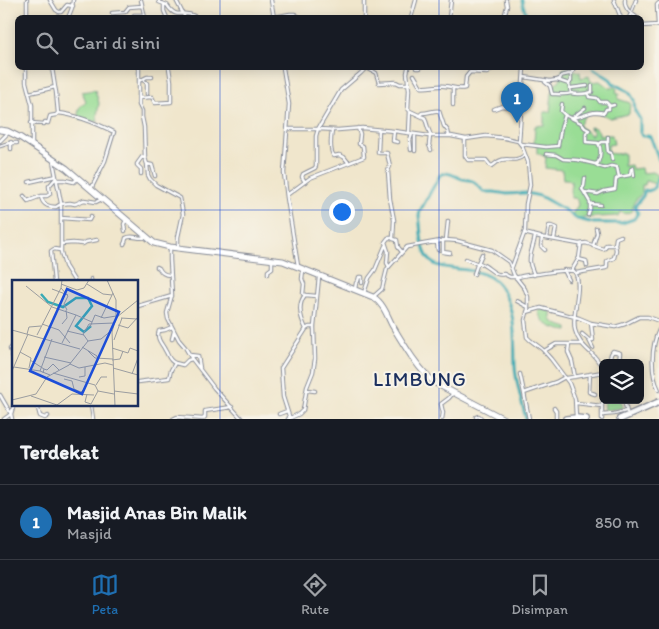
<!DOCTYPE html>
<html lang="id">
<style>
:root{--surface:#171b24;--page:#242831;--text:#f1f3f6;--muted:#9ea1a6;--line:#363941;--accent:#1f6fb2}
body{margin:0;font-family:Itim,sans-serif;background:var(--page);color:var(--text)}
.controls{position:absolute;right:15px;bottom:15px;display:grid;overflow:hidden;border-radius:8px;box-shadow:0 2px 12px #0003}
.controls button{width:45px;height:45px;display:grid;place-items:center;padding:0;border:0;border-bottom:1px solid var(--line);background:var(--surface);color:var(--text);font:25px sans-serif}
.you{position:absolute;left:341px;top:211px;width:18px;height:18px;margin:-12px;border:4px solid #fff;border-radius:50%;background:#1a73e8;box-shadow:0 0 0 8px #1a73e833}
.badge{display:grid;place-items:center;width:32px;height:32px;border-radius:50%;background:var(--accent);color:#fff;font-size:16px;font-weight:700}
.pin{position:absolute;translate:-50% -41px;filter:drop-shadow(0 1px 2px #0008)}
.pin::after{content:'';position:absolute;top:26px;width:18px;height:15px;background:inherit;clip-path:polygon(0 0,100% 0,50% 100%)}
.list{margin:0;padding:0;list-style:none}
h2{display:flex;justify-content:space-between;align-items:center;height:65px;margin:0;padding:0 20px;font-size:21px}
h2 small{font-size:16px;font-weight:400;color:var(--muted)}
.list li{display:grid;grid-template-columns:32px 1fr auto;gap:15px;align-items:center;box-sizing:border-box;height:75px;padding:0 20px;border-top:1px solid var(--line)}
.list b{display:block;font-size:19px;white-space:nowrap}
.list p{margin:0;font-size:16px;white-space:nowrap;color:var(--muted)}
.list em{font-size:16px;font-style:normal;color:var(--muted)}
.icon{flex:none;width:28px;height:28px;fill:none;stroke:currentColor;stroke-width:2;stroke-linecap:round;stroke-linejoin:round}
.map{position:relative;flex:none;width:659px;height:419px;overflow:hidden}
.search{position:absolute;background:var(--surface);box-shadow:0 2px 12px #0003;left:15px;right:15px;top:15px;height:55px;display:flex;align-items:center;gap:12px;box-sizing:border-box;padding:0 18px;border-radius:8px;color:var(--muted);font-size:19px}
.sheet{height:140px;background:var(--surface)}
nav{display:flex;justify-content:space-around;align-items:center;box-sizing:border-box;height:70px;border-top:1px solid var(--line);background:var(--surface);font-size:14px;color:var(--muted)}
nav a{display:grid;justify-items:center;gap:2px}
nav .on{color:var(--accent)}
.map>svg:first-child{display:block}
.green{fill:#99dd95;stroke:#5a867a}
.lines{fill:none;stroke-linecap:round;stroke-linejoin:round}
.river{stroke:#39aab4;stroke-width:3}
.minor-casing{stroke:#868a95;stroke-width:4.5}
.primary-casing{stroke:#868a95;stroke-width:7}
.trunk-casing{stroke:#868a95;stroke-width:8}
.minor{stroke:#fff;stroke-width:2.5}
.primary{stroke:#fff;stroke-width:5}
.trunk{stroke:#fff;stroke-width:5.5}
.grid{fill:none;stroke:#1d4ed8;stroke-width:1;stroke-opacity:0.55}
.labels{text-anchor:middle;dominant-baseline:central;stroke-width:4;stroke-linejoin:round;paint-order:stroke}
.quarter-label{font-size:20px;letter-spacing:1px;fill:#1b2f5e;stroke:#f7f3e8}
.inset-river{fill:none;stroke:#39aab4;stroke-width:2.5}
.inset-road{fill:none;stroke:#9b9da0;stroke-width:1}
.view{fill:#1d4ed8;fill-opacity:0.15;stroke:#1d4ed8;stroke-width:2.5}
.inset-edge{fill:none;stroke:#1b2f5e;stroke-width:2.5}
</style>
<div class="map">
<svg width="659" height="419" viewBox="0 0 659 419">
<rect width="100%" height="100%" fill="#f7f3e8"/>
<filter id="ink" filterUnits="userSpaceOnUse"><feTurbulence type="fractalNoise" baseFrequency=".02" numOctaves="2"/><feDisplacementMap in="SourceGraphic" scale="10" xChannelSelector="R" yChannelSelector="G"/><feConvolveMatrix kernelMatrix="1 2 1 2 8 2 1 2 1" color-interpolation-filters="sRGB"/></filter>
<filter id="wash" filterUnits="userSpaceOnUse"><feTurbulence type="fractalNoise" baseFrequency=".0096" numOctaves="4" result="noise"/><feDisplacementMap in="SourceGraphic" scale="20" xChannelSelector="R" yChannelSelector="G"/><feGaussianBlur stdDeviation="1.12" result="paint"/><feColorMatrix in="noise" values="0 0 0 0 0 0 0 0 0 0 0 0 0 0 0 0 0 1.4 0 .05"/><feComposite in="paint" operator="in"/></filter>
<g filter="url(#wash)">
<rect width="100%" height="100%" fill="#f0e6cc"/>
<path class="green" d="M564,68h9l1,2 6,2 1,6 8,-2 2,6 9,-1 9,7 6,-1 2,2 -1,3 3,2 -1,5 12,4 -1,11 -19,4 -10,-5 -13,-2 -8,15 12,9 2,-1v-4l-3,-1v-2l6,1 3,4v3h13l2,9 -6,1v8l7,1 9,-1v13l7,-1 1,4 9,-1 1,5 11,-1 5,3 -3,9 -9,-3 -1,4h-3v8l-8,9 -2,9 -6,3 -6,-2 -2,4 -40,2 -6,-4 6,-9 -1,-5 -2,-2h-4v-17l-4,-2h-4l-1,-9 -17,-2 1,-11 -9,-4v-8l-3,-1 1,-18 9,-1v-13h6l2,-19 4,-10 4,-3 2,-10z
M95,90l4,13 -2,13 1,6 -18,-3 -2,-4 1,-7 7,-7 -4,-9z
M540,309l11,2v9l5,4 12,4v3c-12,-1 -27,-6 -30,-20z
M604,400h17l2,8 -18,2z"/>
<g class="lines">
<path class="river" d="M522,0c0,7 5,11 5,18
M593,68l17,11 4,5 14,7 3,4 3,5 1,11 5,8v13l2,4h7l2,2 8,22
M526,419c-4,-17 -10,-35 -11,-53 -1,-27 2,-57 -16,-81 -9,-12 -27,-15 -41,-16 -19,-3 -29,-1 -35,-23 -3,-10 -2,-20 -4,-30l1,-5 20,-36c9,-4 12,0 20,3 3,2 8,1 12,3 5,2 8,7 12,11h10l13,2 19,-1 14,3 25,14 12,9 17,4h28l12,-4 4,-6 -3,-7 8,-10 2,-6 3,1 5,-2 6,-12"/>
</g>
</g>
<g filter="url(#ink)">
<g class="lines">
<defs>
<path id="minor" d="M27,0v18
M50,0l6,10 3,2h2l6,-7 6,1
M141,0l4,18
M159,0v2l8,3c10,16 16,4 27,11
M176,0l9,18
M271,0l3,18
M614,0l7,18
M625,0c-1,9 5,12 12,18
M164,5v6l3,7
M112,13l13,-1 4,-5 13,-1
M274,17l16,-3h5l6,4
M68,18l4,-10 1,-8
M132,18l2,-3h10
M364,18v-18
M411,18l5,-18
M449,18l2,-18
M504,18l3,-12 -1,-6
M629,18l7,-18
M658,25l-1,-20 2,-2
M642,26l15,-1
M26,68v14l6,23v38
M139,68v37l3,6v6l2,10 1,31 2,6 1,11 2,4 6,6 24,13 3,16 -5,23v11
M283,68l6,36 -5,69 3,25 11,68
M367,68l9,5 3,10 17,-1 4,2h9
M408,68l-1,5 2,17 -1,19 2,2 15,7 3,10 3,8
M416,68h4
M414,75l7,12c8,1 16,-2 24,-1 8,1 13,4 20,2l1,-11 4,-5 17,1 3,-2 1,-3
M524,77l26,4 7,-1 12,4 2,9c6,2 11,1 17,0l1,4 8,1 3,4h6l4,4 4,-1
M144,79v2l3,2v11
M545,80v2l5,4 2,8c4,0 16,1 19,-1
M557,80l3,-1 1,-3c6,-2 12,-1 13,-8
M139,81l8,-4h5
M569,84l2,-3v-7
M55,87l1,5 2,21c20,2 38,10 56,19l-9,29 -14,28
M571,88l16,-2
M453,89v16
M29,93l14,-3 12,-3 -3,-19
M588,93l4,-1v-6
M139,98l13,-1 3,6 16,-1v-21l-2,-13
M508,98l14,3
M494,109l8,-3 19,2
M420,115l2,-2c7,0 12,-3 17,-2l5,15 4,5 1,5
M565,115l16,8 4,5 4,2
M573,117l12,-9
M572,118c13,-1 19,-9 32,-5l2,-4h3v-3
M31,123l13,1 1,-2 3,1 2,-7 6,-1 2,-2
M287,129h31l20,1 24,-2 32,3 35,5h22l15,3 20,-3 19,2 13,3 4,5 6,16 2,23 -4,19 -1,27 -13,36
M332,130c-1,7 -3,21 2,26l5,-1 5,2 4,5
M379,130l-1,22 1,1h8l3,13 -2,5 2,28 4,21 -1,19 4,1 1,7 4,5
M394,131l-1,10 5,1
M409,133l1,-22
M415,134v17
M430,136l-1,9 2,5
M465,139v17l3,4h18l4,5 2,1c3,-2 5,-4 7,-5 9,-5 14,3 26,-6
M0,141l9,-9
M11,142v7
M519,142l5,-74
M607,143l1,9 3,1 1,7
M521,144l25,3 12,-1 3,-18 4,-13 -4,-4 1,-7
M599,144l3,-2h6v-5
M0,146l9,-3h8
M411,150l-1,-10 2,-6
M546,154l10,1 7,4 15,1 17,4 3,-1c2,-5 4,-14 0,-20l-12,-1v-9l3,-3
M53,161l8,42v49l4,14 10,16
M147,164l5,1 3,11
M595,164l3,2 7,2 6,-2 6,1 2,10 11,-2 1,-6 2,-1
M633,168l1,8
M141,174v-5l-4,-4v-1l5,-7 2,1
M56,178l-7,8 1,8 -3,2h-6c1,8 7,11 15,11l5,-3 9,-1 5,1 9,-4 12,2 6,-3
M585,178l-1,8 -2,3 2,3 14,2 6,-3 11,-2 1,-10 3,-2
M57,180h8l9,2 3,-3
M29,182l27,-6
M305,182l-3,-5 1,-3 12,-6 1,-2v-30l2,-7 23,-39 20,-17 3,-3v-2
M584,192l7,12 10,1
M287,195l23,-17 54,-21 -1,-11 -4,-2 1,-10 -2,-6
M24,196l4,5 13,-5
M588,215l2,-6v-5
M61,218l28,2 2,-4
M125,231l-1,-7 2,-4
M524,233l16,4 39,7 7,-1 17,6 2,-1 1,-3h9l1,-7 5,-2
M542,237l-1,9 4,4
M547,238l2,-12h2l5,2 -2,11
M443,240v12l7,1
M446,240l2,-19
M437,242l1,8
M61,244l12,-1 10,1 3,-2 11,-2
M124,244l1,-2 1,-4c7,-4 13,2 20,-1
M593,246l4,-13 -1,-5
M170,247v13l2,35 -5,18 1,6 11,21 6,7 7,12 22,29 28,31
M466,259l12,5
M578,259l8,2 1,5
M478,263l4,-9
M157,267l2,1c2,5 6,7 11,7
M389,267l-2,-4 1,-12 -3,-9 3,-4h5
M303,270l-1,9 2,5 -1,10 2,1 12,1
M564,270l5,10
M572,270l7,-12 2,-14
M576,273l30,-5 1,-2v-5l7,-3 2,-8 -1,-5
M268,274v-3l4,-3v-7
M474,274l3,-9 2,-2c10,3 15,14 25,11l6,3h6
M534,275c-1,-5 -4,-8 -4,-13 -1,-8 4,-17 5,-26
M516,278c7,-3 13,-3 21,-4 12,-1 24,-5 37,-3 10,13 -3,42 1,59 3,12 10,17 18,25 4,4 7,9 10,13
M91,279v3
M54,282l-3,-31 3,-2 6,1
M355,289l1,-6 2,-2 1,-4h3v6
M364,293l5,-15 6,-8 10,-24
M305,295c-8,10 -4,24 1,34l3,-2h5
M373,297l9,-8 5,-20 20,-22 39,-7 12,1 34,9 17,12 5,13 11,14 3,8v12l-3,11 2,17 3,3 12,9 9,10 18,24 6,16 1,18
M517,301l11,6
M138,306l34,-10
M527,312l14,-4 38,10 12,5 24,4 10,-3 14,-7h9l11,4
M172,327l-7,3 -6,1c-3,9 3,12 6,19 4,6 3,10 10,13
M659,330c-8,16 -9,44 0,60
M582,334l7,6h4l-2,-17
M172,339l2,-8
M589,340l4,8
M569,344l-1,8 4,9 3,16
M14,345l-4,4 4,11
M544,351l12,-7h25
M190,355l8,1 2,12
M609,363l2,-9 2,-3 7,2 -1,10
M520,374l4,19
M590,374l-1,18 6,2
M567,378l36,-6
M138,382l31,-4 2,-8 4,-7 8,2 5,-5 4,-1
M603,384v9
M307,390l8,1
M0,395l11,19 1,5
M624,400l3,12
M576,403l26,3 1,-6
M37,405l3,11 5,2 3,-2
M91,405l2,14
M554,408l2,3v8
M279,414l8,-3
M602,415l12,-1 12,-3
M476,417l3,-1 3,3
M4,419l7,-5 3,-10
M173,419l4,-2 26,2 2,-2v-6l27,-4
M288,419l11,-5 4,-4 4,-23 6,-15 2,-13 -1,-32 5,-50
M290,419l-7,-22 -2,-29 25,-39
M442,419l1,-6 -2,-9 8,-6 5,-6
M529,419l-5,-26 32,-11 9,-5
M602,419v-13"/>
<path id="primary" d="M0,130l7,1 14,7 45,30 88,75 16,4 113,14 90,36c10,6 14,18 19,28 10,17 28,48 45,59l67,35"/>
<path id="trunk" d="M566,419l10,-1 10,1
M620,419l39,-17"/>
</defs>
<use href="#minor" class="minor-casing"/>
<use href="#primary" class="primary-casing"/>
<use href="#trunk" class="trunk-casing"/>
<use href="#minor" class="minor"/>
<use href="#primary" class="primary"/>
<use href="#trunk" class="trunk"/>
</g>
</g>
<path class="grid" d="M220,0v18M439,0v18M220,68v351M439,68v351M0,210h659"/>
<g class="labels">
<g class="quarter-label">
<text x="420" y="379">LIMBUNG</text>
</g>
</g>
<g transform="translate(12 280)">
<rect width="126" height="126" fill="#f0e6cc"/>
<path class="inset-river" d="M29,14l7,8 15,5 13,-9h12l4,8 -16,20 8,6 7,-6"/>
<path class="inset-road" d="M95,0l9,20v18l-4,14 3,74M49,4l16,6 7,-2 5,-8M75,4l16,10 9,1M14,6l26,21 24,8M49,8l7,8 -4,8 3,6M40,9l16,6M105,37l21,-17M89,38l12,-25M109,38l16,1M30,44l17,6 11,13M50,44l5,-6 -1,-8M106,45l10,3 10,-11M78,47l5,-12 9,3 12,-2M0,50l68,19M55,51l17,4M15,54l2,-7 12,-1M25,55l24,-47 1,-8M102,60l8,-22M76,61l-5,-7 6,-10 25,-1M50,63l14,-28 16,7M70,67l15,9 1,4M100,68l16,5 2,-5 8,3M76,71l7,7 18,1M8,72l11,6 -2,10M32,77l27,6M18,80l14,9 -1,4M100,80l8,-1 3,-8M58,84l9,4 26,-5 8,2M2,87l26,4M101,88l25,7M32,89l3,1 6,-6 6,6M0,91l16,-37M41,93l42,12 3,6M120,94l6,-16M38,95l-10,-4 12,-32M67,97l6,-1v-9M52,99l8,2 2,8 7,3 4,-4M84,105l5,-8h6M102,111l24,3M75,114l-2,8 6,2 7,-13 16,3M19,116l26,9 15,-11 22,1M0,120l24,-6 11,-17 22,-12 19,-24 13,-2 11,-9"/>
<path class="view" d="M55,9l52,23 -37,82 -52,-23z"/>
<rect width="126" height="126" class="inset-edge"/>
</g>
</svg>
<div class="controls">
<button><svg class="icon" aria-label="layers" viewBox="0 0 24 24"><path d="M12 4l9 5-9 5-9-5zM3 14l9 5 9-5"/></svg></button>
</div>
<div class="you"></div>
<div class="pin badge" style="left:517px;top:123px">1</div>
<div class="search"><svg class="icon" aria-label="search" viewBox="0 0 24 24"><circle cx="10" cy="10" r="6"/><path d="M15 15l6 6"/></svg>Cari di sini</div>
</div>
<section class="sheet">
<h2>Terdekat<small></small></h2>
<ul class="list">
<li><span class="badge">1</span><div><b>Masjid Anas Bin Malik</b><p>Masjid</p></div><em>850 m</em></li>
</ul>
</section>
<nav>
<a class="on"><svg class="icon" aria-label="map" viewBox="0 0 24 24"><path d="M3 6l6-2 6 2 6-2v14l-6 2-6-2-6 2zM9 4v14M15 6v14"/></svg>Peta</a>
<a><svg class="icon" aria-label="directions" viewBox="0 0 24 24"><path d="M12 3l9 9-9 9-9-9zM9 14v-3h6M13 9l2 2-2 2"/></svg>Rute</a>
<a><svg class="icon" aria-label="saved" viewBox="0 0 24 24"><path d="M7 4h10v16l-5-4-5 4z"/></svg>Disimpan</a>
</nav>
